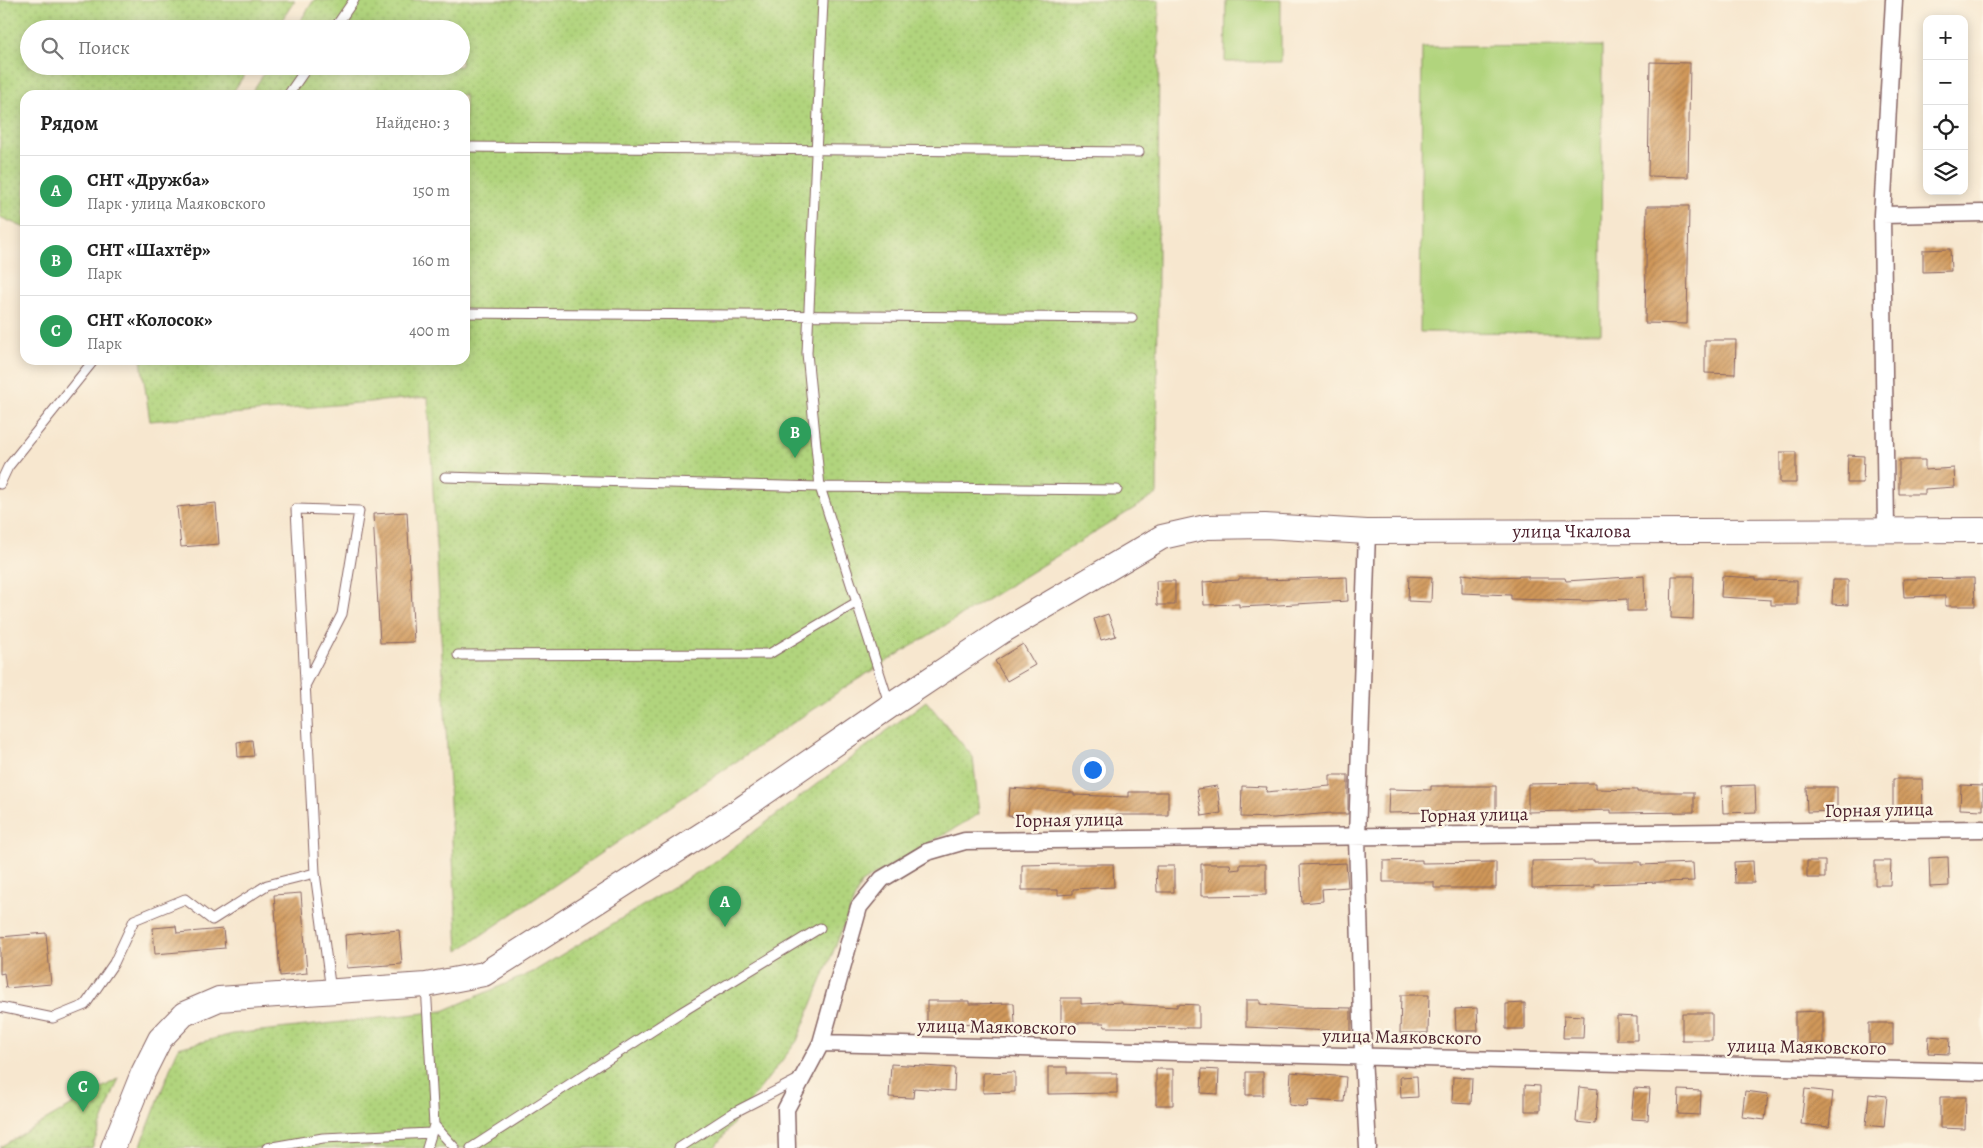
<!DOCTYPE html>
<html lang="ru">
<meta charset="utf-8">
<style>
:root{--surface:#fff;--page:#f6f6f6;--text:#222;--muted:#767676;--line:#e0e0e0;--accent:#1a73e8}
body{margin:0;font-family:Alegreya,serif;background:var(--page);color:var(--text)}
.controls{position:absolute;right:15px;top:15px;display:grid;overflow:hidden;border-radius:10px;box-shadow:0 2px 12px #0003}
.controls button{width:45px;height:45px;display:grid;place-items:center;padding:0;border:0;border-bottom:1px solid var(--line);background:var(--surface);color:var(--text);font:25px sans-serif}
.you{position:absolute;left:1092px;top:769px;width:18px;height:18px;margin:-12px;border:4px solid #fff;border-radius:50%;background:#1a73e8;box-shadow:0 0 0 8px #1a73e833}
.badge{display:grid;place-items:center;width:32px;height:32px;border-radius:50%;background:var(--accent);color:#fff;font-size:16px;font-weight:700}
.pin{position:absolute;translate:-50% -41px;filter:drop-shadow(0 1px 2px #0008)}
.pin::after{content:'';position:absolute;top:26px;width:18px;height:15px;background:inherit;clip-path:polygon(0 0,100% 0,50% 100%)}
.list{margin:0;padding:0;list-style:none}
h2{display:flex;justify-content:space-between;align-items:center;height:65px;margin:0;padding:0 20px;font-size:21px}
h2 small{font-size:16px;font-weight:400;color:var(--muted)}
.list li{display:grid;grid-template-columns:32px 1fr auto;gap:15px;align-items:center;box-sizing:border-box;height:70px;padding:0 20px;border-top:1px solid var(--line)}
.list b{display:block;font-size:19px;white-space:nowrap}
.list p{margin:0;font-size:16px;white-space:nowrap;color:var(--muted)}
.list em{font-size:16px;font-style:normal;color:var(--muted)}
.icon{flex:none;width:28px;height:28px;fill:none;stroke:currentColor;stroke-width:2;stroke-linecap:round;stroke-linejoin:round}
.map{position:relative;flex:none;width:1983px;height:1148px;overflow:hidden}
.search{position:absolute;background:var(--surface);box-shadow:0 2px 12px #0003;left:20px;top:20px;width:450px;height:55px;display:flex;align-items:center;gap:12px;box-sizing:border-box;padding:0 18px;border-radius:28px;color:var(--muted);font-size:19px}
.panel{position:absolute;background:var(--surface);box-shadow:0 2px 12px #0003;left:20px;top:90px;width:450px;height:275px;border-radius:15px}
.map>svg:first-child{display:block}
.grass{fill:url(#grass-dots);stroke:#7e7a54}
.pitch{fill:#b1d47d;stroke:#7e7a54}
.building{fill:url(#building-hatch)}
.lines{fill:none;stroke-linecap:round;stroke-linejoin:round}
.lane-casing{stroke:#876564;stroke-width:11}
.street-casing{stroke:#876564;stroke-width:19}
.secondary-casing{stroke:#876564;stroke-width:26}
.lane{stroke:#fff;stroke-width:9}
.street{stroke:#fff;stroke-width:16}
.secondary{stroke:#fff;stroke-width:24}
.labels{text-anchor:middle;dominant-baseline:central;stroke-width:5;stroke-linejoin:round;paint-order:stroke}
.street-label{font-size:19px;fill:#4a1f2b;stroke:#fcf5e5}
</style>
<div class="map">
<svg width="1983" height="1148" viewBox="0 0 1983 1148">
<defs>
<pattern id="grass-dots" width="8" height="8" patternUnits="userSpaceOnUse" patternTransform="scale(1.25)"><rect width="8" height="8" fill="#b1d47d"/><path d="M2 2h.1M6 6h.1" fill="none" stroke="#9ab66c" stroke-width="1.8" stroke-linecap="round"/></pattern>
<pattern id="building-hatch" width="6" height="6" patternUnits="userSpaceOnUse" patternTransform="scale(1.25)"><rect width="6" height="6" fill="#d0985a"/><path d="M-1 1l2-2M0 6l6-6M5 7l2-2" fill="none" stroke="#ab7b4b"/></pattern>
</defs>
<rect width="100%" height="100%" fill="#fcf5e5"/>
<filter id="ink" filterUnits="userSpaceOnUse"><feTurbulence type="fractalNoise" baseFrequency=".02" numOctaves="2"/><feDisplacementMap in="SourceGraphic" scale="10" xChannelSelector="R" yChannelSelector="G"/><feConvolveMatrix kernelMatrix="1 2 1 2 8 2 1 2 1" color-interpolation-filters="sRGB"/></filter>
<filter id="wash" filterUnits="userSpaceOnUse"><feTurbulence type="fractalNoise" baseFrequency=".0096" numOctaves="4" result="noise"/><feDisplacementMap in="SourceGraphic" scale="20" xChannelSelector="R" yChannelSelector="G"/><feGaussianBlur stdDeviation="1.12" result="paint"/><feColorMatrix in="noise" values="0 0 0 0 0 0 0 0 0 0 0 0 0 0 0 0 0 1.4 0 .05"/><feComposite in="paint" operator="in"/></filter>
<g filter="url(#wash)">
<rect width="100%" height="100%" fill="#f7e7cf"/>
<path class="grass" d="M0,0h295l-19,29h-247v37h221l-19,29h-206v133l-25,-11z
M314,0h845l-2,494 -310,192 -389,265 -30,-554 -278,24 -9,-61h324v-265h-215l19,-29h192v-37h-166z
M926,701l47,56 6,57 -118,69 -64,158 -83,107h-574l38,-100 55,-14 210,-23 90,-39 180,-109z
M119,1078l-27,70h-92v-1z"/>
<path class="pitch" d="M1226,0h55v62h-56z
M1602,46l-1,287 -181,-1 2,-285z"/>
<g id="blocks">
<path class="building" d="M1650,62l40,1 -2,114 -40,-1z
M1647,206h42l-2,118 -42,-1z
M1950,249l1,22 -28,1v-22z
M1705,340h31l-1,34 -30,-1z
M1780,452h16v31h-16z
M1848,455l16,1 -1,27h-16z
M1899,460h26v10l29,-2 1,19 -30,2v5h-26z
M216,503l3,41 -38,3 -4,-40z
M407,512l7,130 -34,1 -7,-129z
M1462,574l27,3 39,-1v2h37l1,3 78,-5 1,35h-18v-12l-40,2 -76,-2v-4l-49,-2z
M1409,576l23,1 -1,25 -23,-1z
M1672,576h22l-1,43 -22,-1z
M1722,576l34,2v2l41,1v24h-26v-5l-50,-3z
M1347,577l1,24 -87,5 -22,1v-3l-35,1 -1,-23 36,-2v-2h27v2z
M1974,578l1,28h-30v-10l-41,1 -1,-18z
M1833,580h15v25l-16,-1z
M1156,581h19v24h-18z
M1108,614l8,22 -15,4 -7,-21z
M1023,644l12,21 -28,16 -12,-20z
M252,740l2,16 -16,1 -1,-15z
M1330,775h18v39h-17v-1l-57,5 -33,-1 1,-31 25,1 -1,5 64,-6z
M1893,779h29l1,32h-30z
M1596,783v6l41,1v2h57v20l-83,1v-3l-83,2v-28z
M1755,785l1,27 -33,1 -1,-27z
M1961,785l22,1v24l-23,-1z
M1217,786l4,27 -19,3 -5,-27z
M1431,786h65v25l-108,2 1,-24 42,1z
M1806,787h31v24l-30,1z
M1010,788l64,5v2l55,2v-5h39v23h-95l-1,3 -38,-3 -1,3 -25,-2z
M1948,857l1,29 -19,1 -1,-29z
M1422,860v3l74,-1v26h-62v-6h-51v-21z
M1594,860v2h47v3l52,-2 1,18 -99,3v3l-63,1v-27z
M1753,861l1,22h-19l-1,-21z
M1807,861h18v17h-18z
M1875,861h16l-1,24h-15z
M1346,863l2,24 -26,2 1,12 -21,2 -2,-38z
M1072,864h41l1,23 -41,2v5l-15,1v-5h-36v-25z
M1201,864h29l1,6 9,-1v-5h26v31l-65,1z
M1156,866h18v26h-17z
M301,893l6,80 -27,3 -6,-81z
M176,926l1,7 46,-4 2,19 -70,6 -2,-26z
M399,930l3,34 -55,4 -2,-33z
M46,933l5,51 -45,4 -2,-15 -4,1v-37z
M1401,995h28l-1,38h-28z
M1061,998h20v6l41,-2v2l55,3v-3l22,1v23l-94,-1 -1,-4h-43z
M1246,1000h14v4l39,3 52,1v24l-105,-5z
M927,1001h42v3l45,-1 1,21 -88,-1z
M1525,1003v26h-19v-25z
M1477,1008l1,23h-22l-1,-22z
M1823,1011v32h-28v-31z
M1682,1013h30v27h-30z
M1564,1015l20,1 -1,22h-20z
M1617,1016l20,1v23h-20z
M1869,1023h24v22l-24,-1z
M1929,1036l21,2 -1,16 -21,-1z
M891,1064l64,4 -1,23 -40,-3 -1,10 -24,-1z
M1048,1067h19v6h50v20l-69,1z
M1156,1069h17v36h-17z
M1202,1069l17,1 -1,24 -17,-1z
M1015,1072v20l-32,1v-20z
M1246,1072h17v23h-17z
M1291,1072l55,5 -2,25 -36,-2 -1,7 -18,-2z
M1417,1076l1,21 -17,1 -1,-21z
M1453,1077l19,1 -1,26 -19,-1z
M1525,1085l15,1v25h-15z
M1579,1087l19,2 -3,35 -19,-2z
M1634,1088l16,1 -2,31 -17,-1z
M1805,1089l28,3 -4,35 -28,-3z
M1679,1090l22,1 -1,24 -22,-1z
M1745,1091l23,3 -3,26 -23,-3z
M1869,1094l18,2 -3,31 -18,-2z
M1940,1097h26l-1,32 -25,-1z"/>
</g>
</g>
<g filter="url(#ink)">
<use href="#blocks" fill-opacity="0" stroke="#876564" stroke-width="1"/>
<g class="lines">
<defs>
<path id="lane" d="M823,0l-16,353 13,134 70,219
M334,29l20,-29
M288,95l20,-29
M465,147l674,5
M465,313l667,5
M445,477l375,10 297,3
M0,484l8,-17 86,-107
M458,655l311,-1 88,-52
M305,686l37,-72 17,-103 -63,-2 19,364
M426,985l8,140 -7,23
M0,1007l53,11 32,-13 29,-42 20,-43 51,-21 27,21 55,-35 48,-12 16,118
M434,1125l21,23
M267,1148l56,-10 108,-5
M471,1148l209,-135 140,-85
M679,1148l54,-35 66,-34"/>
<path id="street" d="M1882,215l101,-2
M1886,529l-4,-314 12,-215
M1367,532l-10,305 6,219 5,92
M821,1043l1162,29
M787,1148l-1,-39 35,-66 38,-136 23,-28 45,-27 38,-11 1018,-12"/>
<g id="secondary">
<path id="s1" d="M113,1148l30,-75 17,-34 24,-25 35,-15 207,-14 58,-11 250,-160 156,-108 111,-74 161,-95 44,-10 59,-1 102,6 616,-2"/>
</g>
</defs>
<use href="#lane" class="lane-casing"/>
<use href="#street" class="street-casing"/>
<use href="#secondary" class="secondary-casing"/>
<use href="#lane" class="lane"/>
<use href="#street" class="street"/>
<use href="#secondary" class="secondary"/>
</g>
</g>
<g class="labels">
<g class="street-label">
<text stroke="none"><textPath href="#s1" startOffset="1676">улица Чкалова</textPath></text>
<text transform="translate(1879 810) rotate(-1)">Горная улица</text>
<text transform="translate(1474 815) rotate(-1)">Горная улица</text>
<text transform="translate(1069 820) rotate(-1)">Горная улица</text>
<text transform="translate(997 1027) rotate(1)">улица Маяковского</text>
<text transform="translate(1402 1037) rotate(1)">улица Маяковского</text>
<text transform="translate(1807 1047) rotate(1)">улица Маяковского</text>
</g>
</g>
</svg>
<div class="controls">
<button>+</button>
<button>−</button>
<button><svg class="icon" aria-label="locate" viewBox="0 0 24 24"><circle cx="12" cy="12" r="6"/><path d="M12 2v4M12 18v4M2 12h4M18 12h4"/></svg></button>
<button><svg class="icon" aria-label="layers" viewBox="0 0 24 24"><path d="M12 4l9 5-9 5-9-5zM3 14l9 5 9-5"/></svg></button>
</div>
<div class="you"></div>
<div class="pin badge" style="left:725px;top:927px;background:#2e9e5b">A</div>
<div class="pin badge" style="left:795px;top:458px;background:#2e9e5b">B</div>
<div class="pin badge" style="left:83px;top:1112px;background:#2e9e5b">C</div>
<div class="search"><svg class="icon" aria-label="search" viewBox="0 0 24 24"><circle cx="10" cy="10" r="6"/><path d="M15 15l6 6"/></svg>Поиск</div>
<section class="panel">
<h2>Рядом<small>Найдено: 3</small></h2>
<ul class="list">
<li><span class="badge" style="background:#2e9e5b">A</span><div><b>СНТ «Дружба»</b><p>Парк · улица Маяковского</p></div><em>150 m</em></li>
<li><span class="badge" style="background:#2e9e5b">B</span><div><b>СНТ «Шахтёр»</b><p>Парк</p></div><em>160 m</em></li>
<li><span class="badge" style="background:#2e9e5b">C</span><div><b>СНТ «Колосок»</b><p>Парк</p></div><em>400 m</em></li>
</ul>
</section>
</div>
